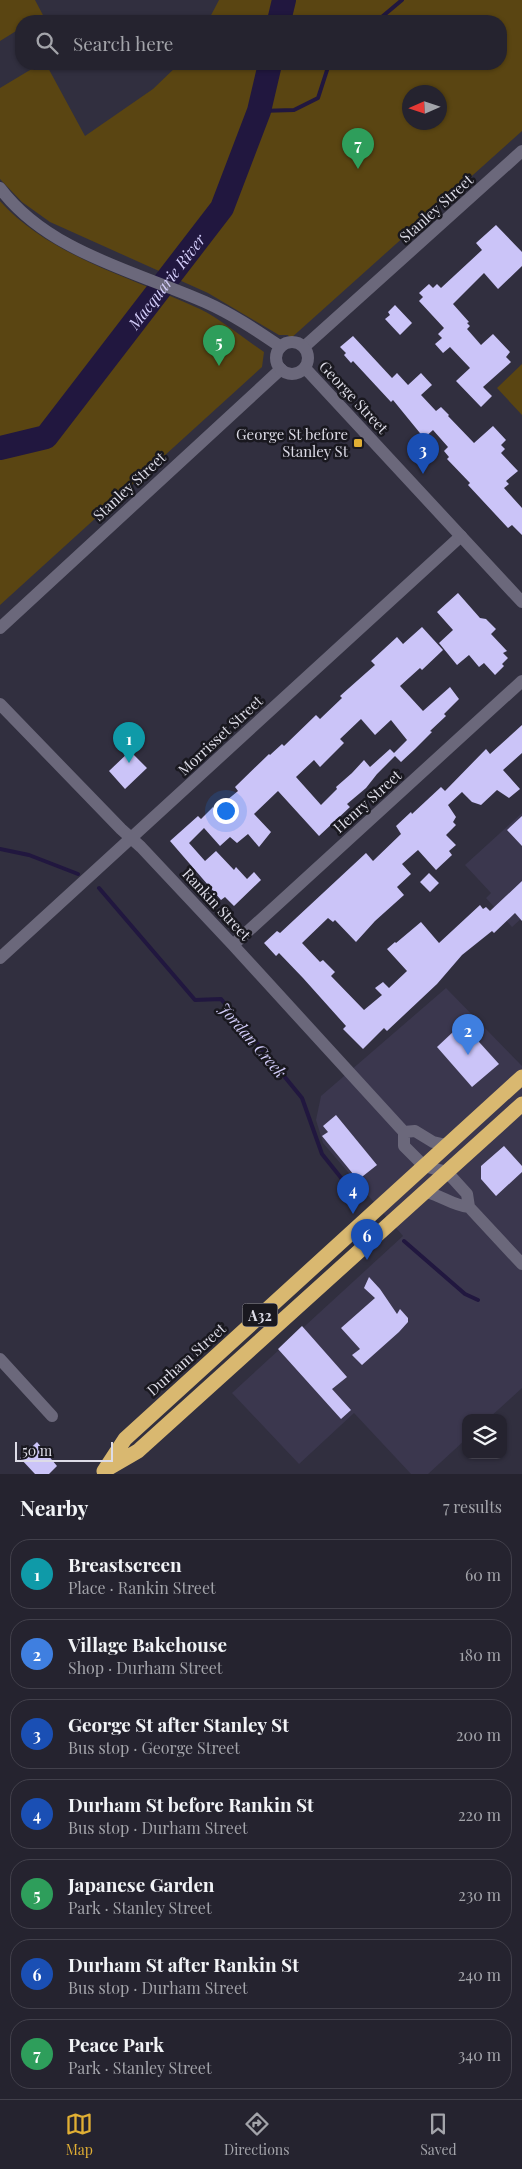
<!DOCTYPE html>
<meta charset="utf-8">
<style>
:root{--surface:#25232f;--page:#2d2b37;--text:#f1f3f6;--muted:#a3a4aa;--line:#42404b;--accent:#e1af34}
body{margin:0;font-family:"Playfair Display",serif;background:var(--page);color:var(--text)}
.controls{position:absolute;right:15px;bottom:15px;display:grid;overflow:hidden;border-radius:10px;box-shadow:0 1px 4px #0004}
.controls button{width:45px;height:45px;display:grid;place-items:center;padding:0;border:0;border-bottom:1px solid var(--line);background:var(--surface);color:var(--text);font:25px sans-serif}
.compass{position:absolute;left:402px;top:85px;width:45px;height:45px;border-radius:50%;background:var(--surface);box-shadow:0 1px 4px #0004;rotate:267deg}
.scale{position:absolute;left:15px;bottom:12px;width:98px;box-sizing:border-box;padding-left:5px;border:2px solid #dddce7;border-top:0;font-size:14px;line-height:18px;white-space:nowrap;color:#dddce7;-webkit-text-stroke:4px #19181f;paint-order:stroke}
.you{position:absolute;left:225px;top:810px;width:18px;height:18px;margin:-12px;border:4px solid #fff;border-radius:50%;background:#1a73e8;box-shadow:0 0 0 8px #1a73e833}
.badge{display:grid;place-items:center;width:32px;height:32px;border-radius:50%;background:var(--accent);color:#fff;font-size:16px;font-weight:700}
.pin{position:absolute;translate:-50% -41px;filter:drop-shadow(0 1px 2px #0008)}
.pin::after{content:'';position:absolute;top:26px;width:18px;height:15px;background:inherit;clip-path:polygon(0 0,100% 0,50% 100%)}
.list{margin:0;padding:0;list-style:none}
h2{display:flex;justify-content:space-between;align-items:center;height:65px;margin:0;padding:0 20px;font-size:21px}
h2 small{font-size:16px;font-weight:400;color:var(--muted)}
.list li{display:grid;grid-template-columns:32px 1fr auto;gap:15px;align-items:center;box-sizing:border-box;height:70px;margin:0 10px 10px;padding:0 10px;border:1px solid var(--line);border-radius:20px}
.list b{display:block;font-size:19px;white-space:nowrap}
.list p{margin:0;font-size:16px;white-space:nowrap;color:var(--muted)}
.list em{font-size:16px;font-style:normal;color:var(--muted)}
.icon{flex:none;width:28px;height:28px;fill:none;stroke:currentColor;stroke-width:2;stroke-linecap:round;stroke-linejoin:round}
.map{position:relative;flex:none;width:522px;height:1474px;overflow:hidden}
.search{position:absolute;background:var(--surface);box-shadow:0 1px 4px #0004;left:15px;right:15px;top:15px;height:55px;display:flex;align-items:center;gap:12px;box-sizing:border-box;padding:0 18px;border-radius:20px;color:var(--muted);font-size:19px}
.sheet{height:625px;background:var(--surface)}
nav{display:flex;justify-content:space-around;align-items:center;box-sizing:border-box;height:70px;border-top:1px solid var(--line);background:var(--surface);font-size:14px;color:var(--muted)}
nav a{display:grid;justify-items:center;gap:2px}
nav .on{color:var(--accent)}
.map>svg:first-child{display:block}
.built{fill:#3b374e}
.green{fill:#5a4512;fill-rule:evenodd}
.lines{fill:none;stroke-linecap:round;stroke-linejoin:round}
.stream{stroke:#21173f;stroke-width:4}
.river{stroke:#21173f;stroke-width:24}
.building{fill:#cbc4f8;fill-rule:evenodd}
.street{stroke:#6b687b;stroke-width:12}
.secondary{stroke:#6b687b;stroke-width:12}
.highway{stroke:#d9b870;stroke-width:15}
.poi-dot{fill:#e1af34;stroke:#19181f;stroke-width:2}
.labels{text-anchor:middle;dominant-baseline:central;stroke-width:5;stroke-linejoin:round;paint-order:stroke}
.shield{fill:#19181f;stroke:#a2a1ab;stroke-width:1}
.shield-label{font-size:14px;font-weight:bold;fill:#dddce7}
.street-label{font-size:15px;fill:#dddce7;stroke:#19181f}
.poi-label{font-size:15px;fill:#dddce7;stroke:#19181f;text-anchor:end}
.water-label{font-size:16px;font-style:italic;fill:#d4cefb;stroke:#19181f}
</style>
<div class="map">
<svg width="522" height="1474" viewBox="0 0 522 1474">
<rect width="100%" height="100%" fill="#312f3f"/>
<path class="built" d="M522,813v105l-10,9 -26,-29 5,-5 -26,-28z
M446,988l76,78v322l-33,30h-23v21l-38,35h-17l-57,-61 -55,51 -67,-71 171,-157 -80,-93 -7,-23 5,-24z"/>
<path class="green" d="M0,0h35l9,17 -9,4h-14v7l-21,13z
M219,0h303v131l-232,208 -2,-4h-9l-71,-42 -158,-71 -28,-20 -22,-23v-91l40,-24h6l39,72 68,-47 26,-25h322v-43h-293zM410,92h30v30h-30z
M0,201c50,56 134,77 200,108 22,11 43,29 64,43l-2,15 -262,238z
M522,364v51l-25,-27z"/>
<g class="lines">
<path class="stream" d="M377,21l25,-21
M259,111l35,-1 24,-12 11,-34
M0,849l29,6 49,19
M99,888l96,112 26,-1 81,99 20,56 36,45
M404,1241l61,53 13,6"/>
<g class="river">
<path d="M279,21l5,-21"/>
<path id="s1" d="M0,448l46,-11 176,-229 37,-97 11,-47"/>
</g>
</g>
<path class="building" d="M496,225l26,27v14l-24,23 -14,-16 -31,31 16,18 -2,1 3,3 -3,3 14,16 12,-11 17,18 -4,5 5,5 -28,25 9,9 -11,11 -25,-26 14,-13 -20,-21 -7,6 -8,-9 7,-6 -4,-4 6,-6 -25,-27 4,-4 -4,-4 10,-9 4,4 4,-4 4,4 41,-38 -6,-7z
M395,305l17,18 -12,12 -15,-16 5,-4 -2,-3z
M353,336l39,42 5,-5 11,12 13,-12 11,12 -11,10 15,16 5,-4 8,8 -1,1 26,27 19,-17 13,14 -5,5 4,4 -4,4 17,18 -12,10 3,3 -5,4 18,20v27l-10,-10 -4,3 -40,-43 2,-2 -23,-24 2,-2 -5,-6 4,-4 -15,-17 -9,8 -31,-38 -2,2 -38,-41 -2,2 -7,-8 2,-2 -6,-6z
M458,593l22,25 6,1 10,10 -5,5 16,17 -4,2 5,5 -6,6 2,2 -9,9 -11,-12 -5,4 -10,-12 -12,10 -18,-22 14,-13 -16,-18z
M422,627l21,23 -21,20 -2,-2 -20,18 23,25 27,-24 9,12 -15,15 2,2 -16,15 2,1 -17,17 -14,13 -6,-6 -18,18 -11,14 -19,16 3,3 -31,29 -41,-45 -24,23 17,18 -12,15 -11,-13 -11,9 -7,-6 -10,9 -16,-18 -15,15 16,18 11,-10 18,19 2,-3 11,12 7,-7 7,8 -27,26 -9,-9 -4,3 -51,-59 28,-25 3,3 12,-12 2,3 23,-19 -3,-4 34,-33 1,1 12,-11 2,2 32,-31 4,4 22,-21 -2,-2 35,-31 -4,-4 26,-24 6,7zM361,719l14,16 16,-15 16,20 -13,13 -4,-4 -20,18 -6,-7 -12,13 -16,14 1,2 -16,16 -25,-28 18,-17 6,7 24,-24 -4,-4z
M522,725v28l-19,17 17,19 -11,9 -12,-8 -16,15 -9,-3 -10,-10 -14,13 8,12 -3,5 3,3 -10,10 10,10 -7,6 3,4 -16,15 -18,-20 -16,14 9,10 -14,13 7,8 -29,26 -19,21 -21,-22 -2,2 -5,-4 -26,25 18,19 3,-2 12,12 -4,4 33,34 18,-15 -7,-7 8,-6 6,6 18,-17 -20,-22 8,-7 1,1 25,-21 18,21 41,-38 3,4 3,-2 4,4 32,-30v40l-7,-8 -21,20 -2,-2 -30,24 -25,29 -50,47 -3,-3 -21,21 -20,-20 3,-3 -43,-48 -24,-25 -3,3 -12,-13 13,-12 3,2 86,-80 7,8 28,-27 -5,-8 15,-14 1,2 29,-27 4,4 41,-42 4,5z
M130,751l17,17 -22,21 -16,-18z
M522,816v30l-15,-16z
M429,873l10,10 -9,9 -10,-10z
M454,1031l16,1 29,32 -27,23 -35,-40z
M336,1115l41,50 -19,15 -36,-44 6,-4 -5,-6z
M504,1146l18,20v6l-26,24 -15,-17v-13z
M369,1277l11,12 17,25 3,-5 8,9v4l-9,10 -37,33 -10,-10 8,-6 -19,-21 34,-30 -11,-10z
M302,1326l45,51 -15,12 19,21 -10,9 -63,-70z
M37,1442l20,24 -8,8h-14l-15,-16z"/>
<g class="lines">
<path class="street" d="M304,347l218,-196
M0,628l281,-259
M0,704l121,125 20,18 92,98 171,187v14l20,20 23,6 20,22 2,13 53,57
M233,945l289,-264
M0,958l461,-422
M404,1132l11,-1 18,11 13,3
M426,1192c17,4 25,13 43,15
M0,1359l52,57"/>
<path class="secondary" d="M0,188c48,64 135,83 205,114 27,12 51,28 76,45
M276 358a16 16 0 1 1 32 0a16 16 0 1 1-32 0Z
M305,368l217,234"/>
<path class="highway" d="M107,1469l31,-18 384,-347
M104,1471l21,-32 397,-362"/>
</g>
<rect class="poi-dot" x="353" y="438" width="10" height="10" rx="2.5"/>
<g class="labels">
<rect class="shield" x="242.5" y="1303.5" width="35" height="23" rx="4"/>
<g class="shield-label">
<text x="260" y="1315">A32</text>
</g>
<g class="street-label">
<text transform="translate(436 208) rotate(-42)">Stanley Street</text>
<text transform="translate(354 397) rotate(47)">George Street</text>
<text transform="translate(129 486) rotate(-43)">Stanley Street</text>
<text transform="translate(220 735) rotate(-43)">Morrisset Street</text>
<text transform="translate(367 801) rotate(-42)">Henry Street</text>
<text transform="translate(217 904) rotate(47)">Rankin Street</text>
<text transform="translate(186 1359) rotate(-42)">Durham Street</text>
</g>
<g class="poi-label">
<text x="348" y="434">George St before<tspan x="348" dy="17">Stanley St</tspan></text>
</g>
<g class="water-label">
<text stroke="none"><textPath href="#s1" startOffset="244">Macquarie River</textPath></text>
<text transform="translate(253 1040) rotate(49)">Jordan Creek</text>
</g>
</g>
</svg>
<div class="controls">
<button><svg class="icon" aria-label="layers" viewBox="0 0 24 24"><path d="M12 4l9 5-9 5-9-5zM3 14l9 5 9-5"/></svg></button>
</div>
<svg class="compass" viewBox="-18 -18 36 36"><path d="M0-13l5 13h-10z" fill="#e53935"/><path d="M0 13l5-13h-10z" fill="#a3a4aa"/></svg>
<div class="scale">50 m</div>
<div class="you"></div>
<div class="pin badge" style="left:129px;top:763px;background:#0f9aa8">1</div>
<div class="pin badge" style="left:468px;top:1055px;background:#3f7fe0">2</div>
<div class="pin badge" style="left:423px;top:474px;background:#1a4fb4">3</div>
<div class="pin badge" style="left:353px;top:1214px;background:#1a4fb4">4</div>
<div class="pin badge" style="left:219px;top:366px;background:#2e9e5b">5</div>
<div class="pin badge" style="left:367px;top:1260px;background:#1a4fb4">6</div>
<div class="pin badge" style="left:358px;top:169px;background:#2e9e5b">7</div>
<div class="search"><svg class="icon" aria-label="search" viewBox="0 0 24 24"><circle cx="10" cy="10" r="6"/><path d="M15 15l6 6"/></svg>Search here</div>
</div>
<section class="sheet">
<h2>Nearby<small>7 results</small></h2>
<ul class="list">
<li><span class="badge" style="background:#0f9aa8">1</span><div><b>Breastscreen</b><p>Place · Rankin Street</p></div><em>60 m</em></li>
<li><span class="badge" style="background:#3f7fe0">2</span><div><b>Village Bakehouse</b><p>Shop · Durham Street</p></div><em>180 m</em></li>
<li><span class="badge" style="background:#1a4fb4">3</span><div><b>George St after Stanley St</b><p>Bus stop · George Street</p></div><em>200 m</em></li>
<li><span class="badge" style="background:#1a4fb4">4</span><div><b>Durham St before Rankin St</b><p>Bus stop · Durham Street</p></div><em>220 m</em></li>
<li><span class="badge" style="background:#2e9e5b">5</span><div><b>Japanese Garden</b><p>Park · Stanley Street</p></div><em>230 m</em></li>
<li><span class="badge" style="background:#1a4fb4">6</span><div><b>Durham St after Rankin St</b><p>Bus stop · Durham Street</p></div><em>240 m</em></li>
<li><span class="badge" style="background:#2e9e5b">7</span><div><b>Peace Park</b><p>Park · Stanley Street</p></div><em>340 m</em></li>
</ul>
</section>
<nav>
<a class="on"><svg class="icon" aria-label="map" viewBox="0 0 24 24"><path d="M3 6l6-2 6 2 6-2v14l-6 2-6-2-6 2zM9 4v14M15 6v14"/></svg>Map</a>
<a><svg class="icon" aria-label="directions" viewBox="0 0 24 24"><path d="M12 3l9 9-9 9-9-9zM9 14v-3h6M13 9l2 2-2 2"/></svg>Directions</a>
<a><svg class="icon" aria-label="saved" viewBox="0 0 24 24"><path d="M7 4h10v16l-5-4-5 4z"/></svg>Saved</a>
</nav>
